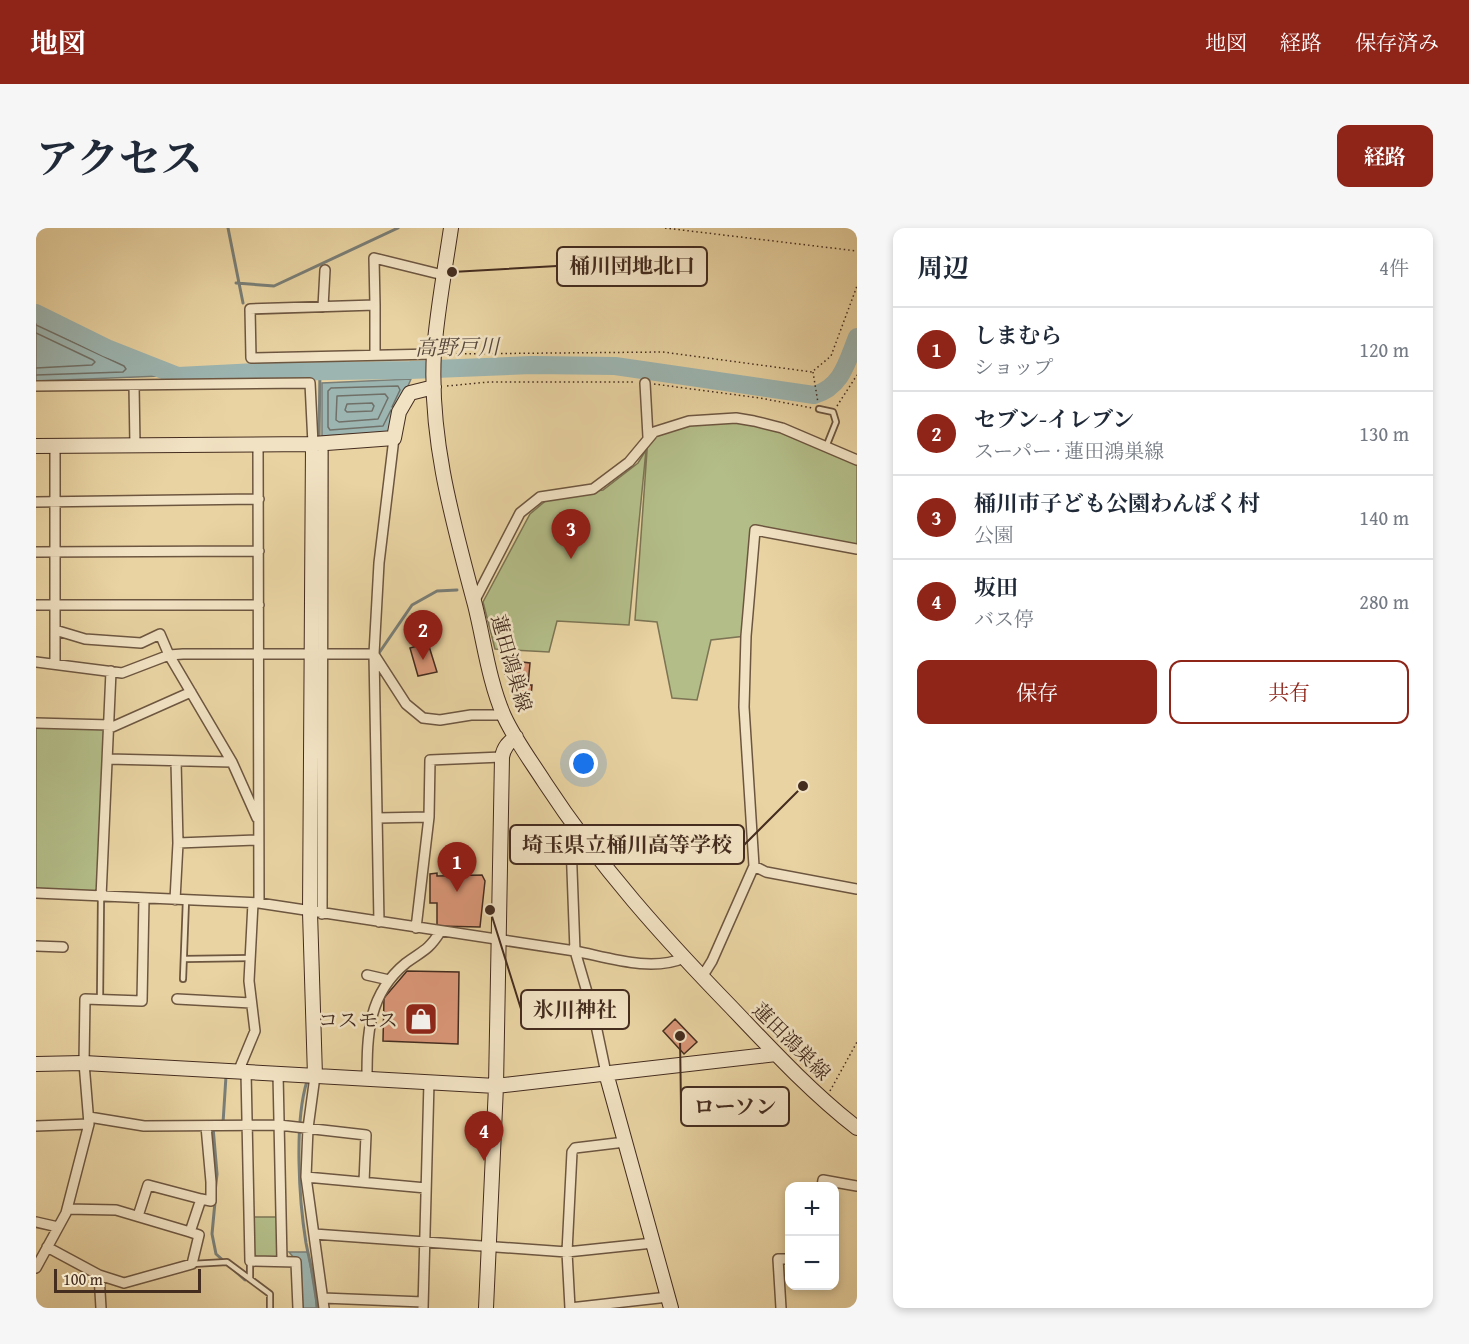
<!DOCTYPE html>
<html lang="ja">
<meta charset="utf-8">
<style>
:root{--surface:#fff;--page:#f6f6f7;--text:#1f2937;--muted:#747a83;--line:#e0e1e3;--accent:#8f2418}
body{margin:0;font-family:"Gentium Book Plus","Noto Serif JP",serif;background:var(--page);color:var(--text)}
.controls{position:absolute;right:18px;bottom:18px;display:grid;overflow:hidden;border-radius:12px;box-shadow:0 3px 9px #0003}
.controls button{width:54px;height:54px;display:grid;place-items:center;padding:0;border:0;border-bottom:2px solid var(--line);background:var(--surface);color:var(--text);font:30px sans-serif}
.scale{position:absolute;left:18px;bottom:15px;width:147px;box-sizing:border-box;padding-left:6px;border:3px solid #442c1f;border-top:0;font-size:16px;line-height:21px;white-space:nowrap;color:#442c1f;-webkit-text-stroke:4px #f1e2c3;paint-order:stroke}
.you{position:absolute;left:548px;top:536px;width:21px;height:21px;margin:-15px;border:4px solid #fff;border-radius:50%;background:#1a73e8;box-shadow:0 0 0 9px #1a73e833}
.badge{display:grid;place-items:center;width:39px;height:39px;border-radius:50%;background:var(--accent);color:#fff;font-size:20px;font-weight:700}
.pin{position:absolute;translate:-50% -50px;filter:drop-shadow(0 2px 3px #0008)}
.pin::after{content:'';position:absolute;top:32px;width:21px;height:18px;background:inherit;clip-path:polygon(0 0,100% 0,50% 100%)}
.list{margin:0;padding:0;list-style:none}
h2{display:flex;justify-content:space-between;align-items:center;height:78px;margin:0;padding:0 24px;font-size:26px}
h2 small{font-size:20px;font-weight:400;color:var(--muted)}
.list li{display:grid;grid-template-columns:39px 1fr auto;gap:18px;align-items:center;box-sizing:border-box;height:84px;padding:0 24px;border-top:2px solid var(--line)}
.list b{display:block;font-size:22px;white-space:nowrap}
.list p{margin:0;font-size:20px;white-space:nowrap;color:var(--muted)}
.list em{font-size:20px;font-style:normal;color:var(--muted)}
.actions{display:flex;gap:12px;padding:18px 24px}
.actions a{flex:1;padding:14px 0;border:2px solid var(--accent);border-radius:12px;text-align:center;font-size:21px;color:var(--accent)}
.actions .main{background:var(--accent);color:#fff}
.map{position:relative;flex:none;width:821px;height:1080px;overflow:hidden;border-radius:12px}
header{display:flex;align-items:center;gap:36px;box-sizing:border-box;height:84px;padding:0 30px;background:var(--accent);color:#fff}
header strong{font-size:28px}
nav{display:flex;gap:33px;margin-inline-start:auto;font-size:21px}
.intro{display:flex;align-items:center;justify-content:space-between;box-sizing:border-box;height:144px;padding:0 36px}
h1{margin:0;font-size:42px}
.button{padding:15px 27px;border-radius:12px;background:var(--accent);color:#fff;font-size:21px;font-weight:700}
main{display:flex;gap:36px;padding:0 36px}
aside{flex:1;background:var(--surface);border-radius:12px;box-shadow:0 3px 9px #0003}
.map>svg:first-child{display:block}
.green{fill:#b3bd88;stroke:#7c7454;stroke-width:1.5}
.water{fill:#9cb5b1;stroke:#797e77;stroke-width:1.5}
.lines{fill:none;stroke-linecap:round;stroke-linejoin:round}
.shore{stroke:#707068;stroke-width:1.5}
.stream{stroke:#797e77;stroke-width:3}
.river{stroke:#9cb5b1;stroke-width:18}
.building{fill:#d99677;stroke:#442c1f;stroke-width:1.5}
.lane-casing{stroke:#6d5640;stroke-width:8}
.street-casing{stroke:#6d5640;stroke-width:12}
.secondary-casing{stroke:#442c1f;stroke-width:16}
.path{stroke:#442c1f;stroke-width:1.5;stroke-dasharray:1.5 3;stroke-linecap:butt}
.lane{stroke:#f1e2c3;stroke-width:4.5}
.street{stroke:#f1e2c3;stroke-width:9}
.secondary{stroke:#f1e2c3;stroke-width:14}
.labels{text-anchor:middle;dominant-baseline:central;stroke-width:5;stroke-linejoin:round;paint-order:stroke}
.street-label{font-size:20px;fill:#442c1f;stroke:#f1e2c3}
.poi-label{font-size:20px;fill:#442c1f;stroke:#f1e2c3;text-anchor:end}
.water-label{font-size:21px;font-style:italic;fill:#56473c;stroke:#f1e2c3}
.leader{fill:none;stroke:#442c1f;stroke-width:2}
.callout-dot{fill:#442c1f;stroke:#f1e2c3;stroke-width:2}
.callout{fill:#f1e2c3;stroke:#442c1f;stroke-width:2}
.callout-label{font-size:21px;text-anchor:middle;font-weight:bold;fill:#442c1f}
</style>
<header>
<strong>地図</strong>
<nav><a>地図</a><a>経路</a><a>保存済み</a></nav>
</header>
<div class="intro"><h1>アクセス</h1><a class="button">経路</a></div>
<main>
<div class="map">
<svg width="821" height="1080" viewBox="0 0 821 1080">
<rect width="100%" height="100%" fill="#e9d3a2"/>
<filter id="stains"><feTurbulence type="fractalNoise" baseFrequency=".00333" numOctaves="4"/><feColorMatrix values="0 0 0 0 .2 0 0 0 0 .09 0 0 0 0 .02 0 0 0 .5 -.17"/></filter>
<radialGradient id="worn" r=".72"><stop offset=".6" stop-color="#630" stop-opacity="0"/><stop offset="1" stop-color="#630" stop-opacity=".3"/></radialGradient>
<path class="green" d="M700,190l29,1 92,41v89l-102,-18 -9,105 -35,4 -14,60 -25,-2 -15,-76 -22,-2 13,-183 41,-16z
M610,222l-17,175 -72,-4 -8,31 -54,-3 -12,-47 47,-88 19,-16 54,-8 35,-27z
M0,495l74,2 -9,172 -65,-7z
M218,989h23l2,37 -3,3 -17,1 -5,-3z"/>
<path class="water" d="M0,90l125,58 -125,5z
M375,151l-23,53 -66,4v-53z
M253,1024h19l9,56h-14l-3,-43z"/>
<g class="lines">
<path class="shore" d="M0,97l88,41 2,3 -3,3 -87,3
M0,105l57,27 2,2 -3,3 -56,3
M349,166l3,4 -10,21 -39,3 -3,-2 1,-24z
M336,175l2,3 -2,5 -25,1 -2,-2 2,-6z
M355,182l-8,16 -53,4 -2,-3v-36l3,-3 67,-2 2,4 -8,17"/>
<path class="stream" d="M192,0l15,75
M200,55l38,3 124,-58
M283,212l1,-69
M339,427l4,-2 33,-48 25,-14 20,-1
M271,853c-13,42 -8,119 -1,162 4,21 11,44 11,65
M187,895l3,-47
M177,899l4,47 -2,18
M179,974l-3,32 4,20 29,26"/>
<path class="river" d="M0,85l71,35 71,28 79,-4 153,-2 122,-5 83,1 199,29c28,-8 33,-33 43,-58"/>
</g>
<path class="building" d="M392,415l9,29 -19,4 -8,-28z
M470,432l24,3 -2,22h4l-1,12 -4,-1 -1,12 -11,-1 1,-32 -11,-1z
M401,645v3l45,-1 3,6 -5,46 -43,-1v-23h-7v-29z
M371,743l52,1 -1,72 -75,-3 1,-43z
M639,791l22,23 -13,12 -21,-23z"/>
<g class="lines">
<defs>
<path id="lane" d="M783,181l14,3 3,10 -10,25
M148,731l66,-1
M147,751l3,-79
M64,772l1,-103
M156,1036l35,-2 43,32v14
M214,1051v-18"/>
<path id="street" d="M339,77l-1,-47 69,17
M287,79l2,-37
M339,127v-50l-125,4 1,49 183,-4
M609,155l3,54
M98,157l1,60
M0,158l274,-3 3,61
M222,216l1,459
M19,218v218
M0,274l223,-3
M0,324l223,-1
M438,374l46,-89 20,-16 53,-8 36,-27 25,-30 35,-11 47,-3 18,3 28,7 75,32
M0,377h223
M19,402l30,9 56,4 19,-9 9,21 63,107 25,56
M339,428l31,48 17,14 17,2 31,-5h33
M0,434l86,11 47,-18 14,-1h191
M0,495l74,2
M74,500l81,-36
M72,531l124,3
M342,590l51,-1
M542,603l-7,12 4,108 19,65 12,57
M142,615l80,-3
M718,638l12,6 91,17
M0,665l223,10 316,48c35,7 76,21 109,7
M65,669l10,-226
M139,672l3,-57 -2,-82
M286,686l1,-471
M343,694l-5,-268 5,-91 15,-125
M380,700l13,-111 1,-57 72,-3
M0,718l27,1
M331,747l22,5
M666,749l10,-16 42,-95 -10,-159 2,-71 9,-106 102,19
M141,771l74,4
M202,844l17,-41 -6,-50 4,-78
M210,844l4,189 46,1 2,46
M242,846l4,187
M279,848l-7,52 -2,49 18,131
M331,851c0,-45 1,-85 39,-116 16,-12 22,-12 34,-31
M53,889l55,9 135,-1 87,10 -2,47
M0,898l53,-2
M270,949l120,11
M786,958l1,-6 34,6
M165,971l10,2v-19l-5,-56
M31,981l49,1 74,22 11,-33 -53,-14 -10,31
M0,994l22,5
M278,1006l253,18 86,-9
M11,1019l52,28 2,33
M0,1040l30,-55 23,-89 -5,-61 1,-64 57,2 2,-102
M63,1047l25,8 68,-19 7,-29 -9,-3
M287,1070l100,4
M387,1080l6,-226
M534,1080l-3,-56 5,-100 3,-4 50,-6
M534,1080l98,-11
M745,1080l-3,-49h12"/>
<path id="secondary" d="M415,0c-6,41 -14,83 -17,124 -5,87 19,170 41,253 9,36 14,77 29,111 11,24 27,45 41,67 55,84 118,154 187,225 40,42 79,84 125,120
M277,216l-3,468 5,164
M0,218l277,-2 81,-6 5,-26 11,-19 24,-6
M0,836l48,-1 412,23 280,-32
M570,845l65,235
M450,1080l10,-222 6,-329c2,-10 6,-14 14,-20"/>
</defs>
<use href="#lane" class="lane-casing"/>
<use href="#street" class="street-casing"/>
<use href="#secondary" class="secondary-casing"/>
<path class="path" d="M629,0l192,23
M411,126l216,-2 149,20 19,-16 26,-70
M777,144l5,31
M618,156l106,14 52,10
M411,158l42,-4h145
M801,178l20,-31
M794,863l27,-49"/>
<use href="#lane" class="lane"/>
<use href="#street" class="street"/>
<use href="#secondary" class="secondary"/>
</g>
<defs>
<symbol id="shop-square" viewBox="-11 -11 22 22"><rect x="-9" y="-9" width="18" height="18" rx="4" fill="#8f2418" stroke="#f1e2c3"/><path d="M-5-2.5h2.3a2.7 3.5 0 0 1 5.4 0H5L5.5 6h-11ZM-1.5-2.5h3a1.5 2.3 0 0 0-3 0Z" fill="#fff"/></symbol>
</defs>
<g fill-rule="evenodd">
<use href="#shop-square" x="366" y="772" width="38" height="38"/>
</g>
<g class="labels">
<g class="street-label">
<text transform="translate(476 435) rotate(74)">蓮田鴻巣線</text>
<text transform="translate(756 813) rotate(45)">蓮田鴻巣線</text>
</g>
<g class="poi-label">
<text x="362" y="791">コスモス</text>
</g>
<g class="water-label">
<text transform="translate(421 119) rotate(-1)">高野戸川</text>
</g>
</g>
<path class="leader" d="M416 44L521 38M767 558L708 617M454 682L485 781M644 808L645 879"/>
<g class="callout-dot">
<circle cx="416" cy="44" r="6"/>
<circle cx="767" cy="558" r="6"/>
<circle cx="454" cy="682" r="6"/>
<circle cx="644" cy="808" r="6"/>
</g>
<g class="callout">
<rect x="521" y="19" width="150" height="39" rx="6"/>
<rect x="474" y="597" width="234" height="39" rx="6"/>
<rect x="485" y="762" width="108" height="39" rx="6"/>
<rect x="645" y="859" width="108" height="39" rx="6"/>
</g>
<g class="callout-label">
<text x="596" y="45">桶川団地北口</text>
<text x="591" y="624">埼玉県立桶川高等学校</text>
<text x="539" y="789">氷川神社</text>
<text x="699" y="886">ローソン</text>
</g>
<rect width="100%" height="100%" filter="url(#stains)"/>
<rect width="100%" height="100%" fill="url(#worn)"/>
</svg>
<div class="controls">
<button>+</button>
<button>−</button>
</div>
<div class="scale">100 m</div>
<div class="you"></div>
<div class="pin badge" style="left:421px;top:664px">1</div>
<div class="pin badge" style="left:387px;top:432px">2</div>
<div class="pin badge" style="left:535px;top:331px">3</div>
<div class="pin badge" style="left:448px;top:933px">4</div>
</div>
<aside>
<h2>周辺<small>4件</small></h2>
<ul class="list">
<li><span class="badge">1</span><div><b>しまむら</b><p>ショップ</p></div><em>120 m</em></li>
<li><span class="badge">2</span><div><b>セブン-イレブン</b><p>スーパー · 蓮田鴻巣線</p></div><em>130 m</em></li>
<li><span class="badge">3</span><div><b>桶川市子ども公園わんぱく村</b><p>公園</p></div><em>140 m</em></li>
<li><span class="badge">4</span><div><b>坂田</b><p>バス停</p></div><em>280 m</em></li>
</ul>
<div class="actions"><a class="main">保存</a><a>共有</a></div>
</aside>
</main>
